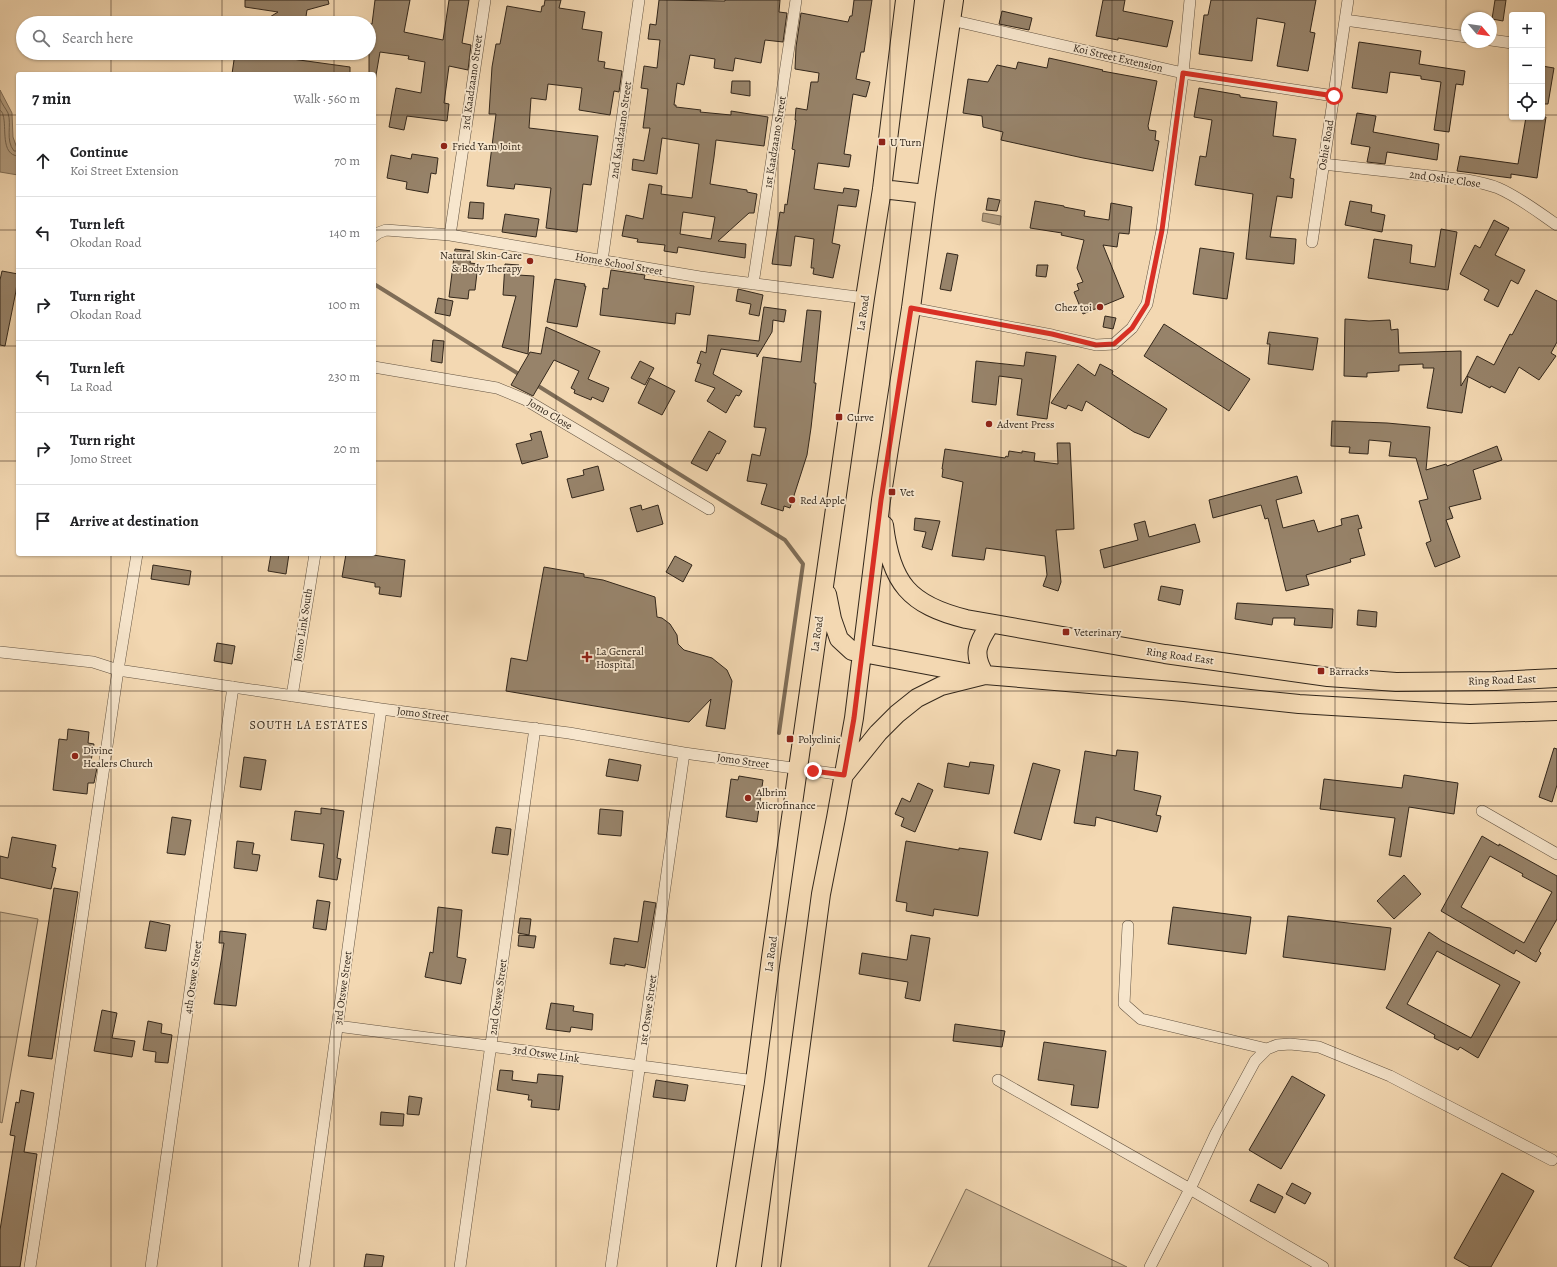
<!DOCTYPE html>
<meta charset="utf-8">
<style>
:root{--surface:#fff;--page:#f2f2f2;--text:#202124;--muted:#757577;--line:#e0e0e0}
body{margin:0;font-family:Alegreya,serif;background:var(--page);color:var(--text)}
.controls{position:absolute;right:12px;top:12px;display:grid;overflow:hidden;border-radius:4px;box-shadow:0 1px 3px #0004}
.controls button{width:36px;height:36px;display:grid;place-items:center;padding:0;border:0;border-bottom:1px solid var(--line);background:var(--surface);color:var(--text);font:20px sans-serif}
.compass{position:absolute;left:1461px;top:12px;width:36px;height:36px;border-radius:50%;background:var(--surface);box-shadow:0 1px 3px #0004;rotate:119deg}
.stop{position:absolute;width:12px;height:12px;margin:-9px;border:3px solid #d93025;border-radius:50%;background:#fff}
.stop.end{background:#d93025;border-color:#fff;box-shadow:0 1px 4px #0008}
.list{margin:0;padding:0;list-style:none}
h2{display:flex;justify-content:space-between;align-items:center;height:52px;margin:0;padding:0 16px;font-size:17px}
h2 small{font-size:13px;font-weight:400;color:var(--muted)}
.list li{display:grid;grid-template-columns:26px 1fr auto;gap:12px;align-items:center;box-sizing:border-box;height:72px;padding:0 16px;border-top:1px solid var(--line)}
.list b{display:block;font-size:15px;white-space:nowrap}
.list p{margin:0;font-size:13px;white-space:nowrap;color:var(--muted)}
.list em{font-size:13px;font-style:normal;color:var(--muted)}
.icon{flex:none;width:22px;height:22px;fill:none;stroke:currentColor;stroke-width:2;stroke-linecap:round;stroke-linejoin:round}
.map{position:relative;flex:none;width:1557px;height:1267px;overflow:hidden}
.search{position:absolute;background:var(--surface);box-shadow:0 1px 3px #0004;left:16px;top:16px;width:360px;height:44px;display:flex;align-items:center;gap:10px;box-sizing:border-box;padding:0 14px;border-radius:22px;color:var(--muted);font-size:15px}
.panel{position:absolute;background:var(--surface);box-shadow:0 1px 3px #0004;left:16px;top:72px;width:360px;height:484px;border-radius:4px}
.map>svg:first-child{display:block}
.green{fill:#d2ba98;stroke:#82705a}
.water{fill:#b29c7f;stroke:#7f6d57}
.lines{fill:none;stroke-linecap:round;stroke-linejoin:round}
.shore{stroke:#72624d;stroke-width:1}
.stream{stroke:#7f6d57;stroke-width:4}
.building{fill:#97836a;stroke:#33271b;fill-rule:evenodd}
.street-casing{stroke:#635341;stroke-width:12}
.primary-casing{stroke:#33271b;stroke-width:20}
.street{stroke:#f7e6cd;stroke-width:11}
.primary{stroke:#f3d8b2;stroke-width:18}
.route{stroke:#d93025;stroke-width:5}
.grid{fill:none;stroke:#33271b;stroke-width:1;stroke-opacity:0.55}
.poi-dot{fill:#8f2418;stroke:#f7e6cd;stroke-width:1.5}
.labels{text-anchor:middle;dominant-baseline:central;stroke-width:3.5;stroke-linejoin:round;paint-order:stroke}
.street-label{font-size:11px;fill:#33271b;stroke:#f7e6cd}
.poi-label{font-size:11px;fill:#33271b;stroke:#f7e6cd;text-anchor:start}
.neighbourhood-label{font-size:12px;letter-spacing:1px;fill:#33271b;stroke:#f7e6cd}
</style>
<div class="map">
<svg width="1557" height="1267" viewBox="0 0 1557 1267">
<rect width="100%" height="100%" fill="#f3d8b2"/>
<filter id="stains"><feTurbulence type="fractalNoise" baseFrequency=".005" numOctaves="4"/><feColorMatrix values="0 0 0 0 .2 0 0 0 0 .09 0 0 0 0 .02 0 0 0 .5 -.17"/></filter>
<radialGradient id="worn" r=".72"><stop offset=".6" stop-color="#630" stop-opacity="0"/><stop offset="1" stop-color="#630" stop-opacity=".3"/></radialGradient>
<path class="green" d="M0,912l38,7 -36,204 -2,-1z
M966,1189l161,78h-199z"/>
<path class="water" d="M0,90l12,23 1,24 5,14v24l-18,-3z
M983,213l18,3 -1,9 -18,-4z"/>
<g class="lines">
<path class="shore" d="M0,99c2,5 6,10 8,14 4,12 -3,27 6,38h4
M0,110c1,1 3,3 3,5 4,12 -3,40 15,41"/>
<path class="stream" d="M374,284l148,92
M535,384l250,156 18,24 -24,169"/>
</g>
<path class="building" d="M245,0h83l1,4 -22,6 -2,13h-45l18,-11 -33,-5z
M375,0h35l-6,32 39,8 6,-40h20l-7,43 9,2 -3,25 -19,-4 -5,37 5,1 -2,17 -40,-5 -3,14 -15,-3 7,-39 25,5 4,-31 -17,-3 1,-3 -29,-4 -5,29h-1v-7h-5v-50h3z
M545,0h16l-2,8 26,4 -3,17 20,3 -4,29 7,1 -1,6 18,3 -3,21 -5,-1 -4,24 -31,-5 3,-22 -34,-4 -2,16 -15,-2 -2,30 69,8 -7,49 -8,-1 -6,48 -31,-4 5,-40 -36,-4 -1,5 -27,-3 9,-72h-7l3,-47 4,-23h4l7,-38 34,6 1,-6h2z
M659,0l66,1v-1h55l-1,12 8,1 -4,29 -18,-2 -4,23 -26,-5 -2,13 -19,-3 1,-9 -25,-4 -6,30 -7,-2 -3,22h2v2l25,3 -1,2 31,3v-4l37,6 -4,29 -48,-6 -2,17 -4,27 37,6v2l10,2 -3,19h-5l-31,28 28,3 -1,14 -67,-11 -1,6 -13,-2 1,-6 -28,-3 1,-3 -16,-3 4,-21 17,4 6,-35 13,2 -1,8 31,4 7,-54 -37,-6 -5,36 -25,-4 1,-11 11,2 6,-33h-7l5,-39 -7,-1 3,-22 13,2 3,-28 -12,-1 2,-15 6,1zM683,212l32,5 -4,22 -31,-5z
M854,0h18l-8,52h-3l-5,27 14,3 -4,15 -13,-3 -9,60 7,1 -2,12 -31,-4 -4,26 29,4 1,-5 15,2 -3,17 -18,-2 -6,38 8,2 -7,33 -20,-4 1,-6h-3l3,-29 -19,-3 -4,30 -19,-2 8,-52 4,1 1,-9 2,1 8,-55 -3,-1 4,-29h-1l1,-12 11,2 4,-28h7l1,-9 -24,-4 1,-22 5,-34 47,9 2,-6h2z
M1103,0h22l-2,11 50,10 -6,26 -49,-9v2l-22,-4z
M1211,0h105l-6,32 5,1 -7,38 -31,-5 8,-43 -28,-5 -5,43 -53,-7 5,-39h4z
M1495,0h11l-3,21 -11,-2z
M1002,11l30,7 -3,12 -30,-6z
M1359,42l62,9 -2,13 46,7 -2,14 -7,-1 -7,48 -15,-2 7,-48 -20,-3v-3l-31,-4 -3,21 -35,-5z
M235,53h58l-1,6 58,8v7h-118z
M1049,58l54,12 -1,1 55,10 -9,45 1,4 7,1 -1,9 4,1 -6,30 -70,-13 -82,-18 2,-8 -20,-5 -1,-11 -19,-3 5,-34 20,3 9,-17 19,4 2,-7 29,6z
M1542,66l12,2 -6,36h-6z
M732,81h18v15l-19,-3z
M1199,88l41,7v2l37,5 -4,34 23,3 -6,39 4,1 -2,19 -15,-2 -7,41 26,2 -2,25 -48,-5 7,-65 -58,-9 5,-29 6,1 6,-37 -18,-3z
M1357,113l19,3 -3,16 66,12 -2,16 -50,-8 -2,12 -18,-2 3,-15 -19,-3z
M1526,117h20l-9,61 -26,-4v4l-54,-7 3,-15 58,8z
M412,154l26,4 -2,16 -5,-1 -3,20 -22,-4 1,-7 -20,-4 4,-23 20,4z
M988,198l12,2 -3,11 -11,-1z
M1035,201l29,5v1l21,4 -1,5 25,4 2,-17 21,4 -3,27 -10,-1 -2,14 -14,-2 21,52 -41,17 -9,-22 5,-2 -2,-6 6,-2 -6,-14 7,-28 -23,-5 1,-2 -32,-5z
M1350,201l22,4 -1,7 14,3 -3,17 -37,-7z
M470,202l14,1 -1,16 -15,-1z
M505,214l34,5 -3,18 -34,-5z
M1494,220l15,8 -14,27 30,15 -7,14 -7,-4 -13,27 -14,-7 5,-10 -29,-16 15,-29 5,3z
M1441,229l16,3 -9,58 -80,-12 6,-39 38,6 -2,18 25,4z
M1200,248l34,5 -7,46 -34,-5z
M455,249l17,2 -2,12 8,1 -3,26h-6l-1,9 -19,-2z
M947,253l11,2 -7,36 -11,-2z
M505,264l14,1 -1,10 16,1 -6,78 -26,-7 14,-51 -13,-1z
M1037,265h11l-2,12 -10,-1z
M611,270l34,5 -1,4 50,7 -4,29 -14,-2 -1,11 -75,-9 3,-27 5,1z
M2,271l16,3 -2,17 -11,55 -5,-1v-65z
M555,279l30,5 -1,2h2l-9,41 -30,-5z
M738,289l25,6 -4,21 -10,-2 2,-10 -15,-3z
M1536,290l21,11v41l-6,11 5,3 -17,24 -20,-13 -14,26 -14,-7 -1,2 -23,-12 10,-20 17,9 16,-31 2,1z
M438,298l15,3 -3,15 -15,-3z
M764,307l22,3 -2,12 -11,-2 -1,12 -15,25v-3l-36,-5 -8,25 29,17 -3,5 -3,-1 -10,18 -19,-12 8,-13 -20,-7 6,-17 -4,-1 4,-12 5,2 2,-18 51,6z
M807,310l14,1 -7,72h2l-5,45 -4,27 -17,53 -6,-2 -1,5 -22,-7 6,-20 -20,-3 5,-27 8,2 6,-28 -12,-1 9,-70 38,5z
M1105,316l11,2 -3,11 -10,-2z
M1345,319l24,2 21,-1 1,10 7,-1 1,24 62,-2v35l6,-10 1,1 -6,36 -35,-5 7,-40h-11v-4l-24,1v6l-32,2v4l-23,-1z
M1164,324l86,55 -21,32 -85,-55z
M546,327l54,24 -12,28 21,9 -6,14 -11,-5 -1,3 -17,-7 1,-3 -4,-2 8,-17 -25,-11 -21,36 -22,-11 19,-33 11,2z
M1269,332l49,6 -5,32 -45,-6 2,-20h-3z
M433,340l11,1 -2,22 -11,-2z
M1026,352l30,4 -9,63 -30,-4 5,-36 -23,-3 -3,29 -24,-3 4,-41 48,5z
M640,361l14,7 -9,17 -14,-7z
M1078,364l17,12 5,-12 13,7 -1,3 55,35 -18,29 -15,-6 -48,-31 -4,10 -14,-6 -2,4 -15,-6z
M650,378l25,13 -13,24 -24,-12z
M1332,421l55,2 43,4 -4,43 20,-6 1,2 50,-20 5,14 -29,10 8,29 -32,8 4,11 -7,2 14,37 -25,10 -9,-24 5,-2 -12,-40 9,-2 -12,-41 -27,-2 2,-14 -22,-2 -1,14 -19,-1 1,-6 -19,-1z
M541,431l7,26 -26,7 -6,-20 16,-4 -2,-6z
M709,431l17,10 -7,13 -2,-1 -10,18 -16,-8z
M1057,443h13l4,86 -18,1 5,52 -3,9 -15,-5 4,-11 -2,-19 -59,-8 -2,12 -32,-4 11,-74 -21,-5 1,-8h-1l3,-20 60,9 1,-2 2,1 1,-6 13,2v-2l13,2 -1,8 24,3z
M598,466l6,24 -32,8 -5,-19 17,-4 -1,-5z
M1297,476l5,17 -26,7 7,28 31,-8 4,12 24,-7 -1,-6 17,-4 4,13 -4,1 7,26 -15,4 1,3 -45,13 3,10 -23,6 -18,-73 -3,1 -4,-14 -48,13 -4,-18z
M641,505l1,5 16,-5 5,19 -26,8 -7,-24z
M915,518l25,3 -8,29 -10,-3 4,-15 -12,-2z
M1145,521l4,16 46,-13 5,18 -96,26 -4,-18 38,-10 -4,-16z
M271,554h18l-3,20 -18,-3z
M346,554h21l38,6 -4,37 -22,-3 1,-7h-5v-4l-33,-6z
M675,556l17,9 -9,17 -17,-10z
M153,565l38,6 -2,14 -38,-6z
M544,567l40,7v3l19,3 52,17 2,20 5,1 8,6 7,11 1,9 6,6 28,8 15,12 5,11 -7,48 -19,-3 5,-27 -22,23 -183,-31 5,-33 16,3z
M1161,586l22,4 -3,15 -22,-5z
M1237,603l96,6 -1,19 -38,-3 1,-7h-22l-1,7 -37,-6z
M1358,610l19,2 -1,15 -19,-2z
M217,643l18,3 -3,18 -18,-3z
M68,729l21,3 -1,11 6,1 -4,23 7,1 -3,15h-6l-1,11 -34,-4 6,-51 8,1z
M1554,748l3,1v36l-5,17 -13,-5z
M1117,750l21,2 -4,38 27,6 -5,19 5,1 -4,16 -61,-15 -1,9 -21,-3 11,-72 31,5z
M244,757l22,3 -5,30 -21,-3z
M609,759l32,6 -3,16 -32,-5z
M970,762l24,3 -5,29 -45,-7 4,-24 21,4z
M1033,763l27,7 -19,70 -27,-7z
M1404,775l54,8 -4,31 -45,-7 -8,50 -12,-2 6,-37 -75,-9 4,-30 78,9z
M739,776l24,4 -6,42 -31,-5 5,-38 7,1z
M918,783l15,7 -18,42 -14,-6 3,-8 -9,-4 7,-16 8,4z
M321,808l23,3 -7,47 4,1 -4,21 -18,-3 5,-33 -33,-4 4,-29 26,3z
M600,809l23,2 -2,25 -23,-2z
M172,817l19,3 -6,35 -18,-2z
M496,827l15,2 -3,26 -16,-2z
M1482,836l17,10v-2l58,32v43l-18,32 2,2 -5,9 -20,-12 -2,4 -73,-43zM1490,856l33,18 -1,2 30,16 -28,51 -63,-36z
M12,837l44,8 -4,22 4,1 -5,21 -51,-11v-22l8,2z
M237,841l17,2 -2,11 8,1 -3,16 -23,-3z
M906,841l53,9v-2l29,4 -10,64 -44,-7 -1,7 -27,-5 1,-8 -11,-2z
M1404,875l17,19 -27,25 -17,-18z
M54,888l24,4 -26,167 -24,-3z
M317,900l13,2 -4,28 -13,-2z
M644,901l12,2 -11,65 -20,-4v2l-15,-2 4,-26 24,4z
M438,907l24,3 -5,47 9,2 -5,25 -36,-7 5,-25 3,1z
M1173,907l78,10 -5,37 -78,-10z
M1288,916l103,12 -6,42 -102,-13z
M520,918l11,1 -2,16 -11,-2z
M150,921l20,4 -4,26 -21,-3z
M220,931l26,3 -10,72 -22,-2 10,-61h-5z
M1429,932l13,9 78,41 -42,76 -18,-11 -2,3 -24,-12 1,-3 -49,-27zM1437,951l63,34 -29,53 -64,-34z
M519,935l17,1 -2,12 -16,-2z
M911,935l19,3 -10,63 -15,-3 3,-16 -49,-8 3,-21 45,7z
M551,1003l23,3 -1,5 20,3 -1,16 -21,-3 -1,5 -24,-3z
M102,1010l15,3 -5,25 23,3 -3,16 -38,-6z
M148,1021l14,3 -1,9 11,2 -4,28 -13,-1 1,-10 -13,-2z
M955,1024l50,7 -3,16 -49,-6z
M1044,1042l62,9 -8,57 -27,-3 3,-20 -36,-5z
M500,1070l13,1 -1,9 25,3 1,-9 25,2 -4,34 -28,-3 1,-7h-4l1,-5 -32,-5z
M1292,1076l33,19 -44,74 -32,-19z
M656,1080l32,5 -3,16 -32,-4z
M21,1090l13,3 -10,59 13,2 -17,113h-20v-37l15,-94 -5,-1 6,-33 3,1z
M409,1096l13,2 -3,17 -12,-1z
M381,1112l23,2 -1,12 -23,-1z
M1502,1173l32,18 -43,76h-21l-16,-9z
M1292,1183l19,10 -6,11 -19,-10z
M1258,1184l25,13 -8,16 -25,-12z
M366,1254l18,2 -2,11h-18z"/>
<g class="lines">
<defs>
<path id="street" d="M951,20l232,53 151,23
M1345,20l122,17
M1491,40l21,3
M1323,164l144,16c11,2 21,4 31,8 21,9 40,24 59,37
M450,235l35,-235
M374,236l4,-3 8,-3 64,5 250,42 165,21
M1312,242l36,-242
M602,261l37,-261
M753,284l43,-284
M911,308l141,27 44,10 18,-1 18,-16 15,-24 15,-74 21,-157 7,-73
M374,367l123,21 29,12 183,109
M137,554l-19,116 263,39 188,24 115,20 160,22
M0,652l93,10 25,8 -66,455 -22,142
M292,696l23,-142
M1482,811l75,43
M1128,926l-4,78 17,15 126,30
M337,1026l418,55
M998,1080l192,109 133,78
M151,1267l82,-580
M304,1267l77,-558
M460,1267l75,-539
M611,1267l73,-514
M1150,1267l40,-78 26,-56 39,-72 12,-12 10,-4 13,-1 29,3 71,29 162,84"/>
<path id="primary" d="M882,189l44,5
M884,525c7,58 25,80 82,94l199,35 163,23 68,5 100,-1 61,-3
M827,594l5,25 7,20 13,12 128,24
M985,675c-13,-21 -8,-31 5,-51
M845,774l33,-41 19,-19 20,-16 24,-12 44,-11 199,17 115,12 148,9 23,1 87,-3
M726,1267l29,-186 16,-123 94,-660 17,-109 23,-189
M771,1267l50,-373 15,-76 18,-100 27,-218 30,-192 15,-114 28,-194"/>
</defs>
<use href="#street" class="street-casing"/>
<use href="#primary" class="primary-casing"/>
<use href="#street" class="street"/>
<use href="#primary" class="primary"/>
</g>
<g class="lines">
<path class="route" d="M813,771l31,4 10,-57 27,-218 30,-192 141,26 44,11 18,-1 18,-16 15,-24 15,-74 21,-157 151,23"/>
</g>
<path class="grid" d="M111,0v23M222,0v23M334,0v23M445,0v1267M556,0v1267M667,0v1267M778,0v1267M890,0v1267M1001,0v1267M1112,0v1267M1223,0v1267M1335,0v1267M1446,0v1267M111,53v21M222,53v21M334,53v21M0,115h18M374,115h1138M1542,115h15M0,230h18M374,230h1183M0,346h18M374,346h1183M0,461h18M374,461h1183M111,554v713M222,554v713M334,554v713M0,576h1557M0,691h1557M0,806h1557M0,921h1557M0,1037h1557M0,1152h1557"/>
<g class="poi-dot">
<rect x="878" y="138" width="8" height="8" rx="2"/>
<circle cx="444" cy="146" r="4"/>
<circle cx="530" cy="261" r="4"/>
<circle cx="1100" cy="307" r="4"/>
<rect x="835" y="413" width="8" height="8" rx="2"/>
<circle cx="989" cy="424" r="4"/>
<rect x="888" y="488" width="8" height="8" rx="2"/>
<circle cx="792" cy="500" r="4"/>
<rect x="1062" y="628" width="8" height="8" rx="2"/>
<path d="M585 651h4v4h4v4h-4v4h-4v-4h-4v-4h4z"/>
<rect x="1317" y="667" width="8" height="8" rx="2"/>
<rect x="786" y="735" width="8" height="8" rx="2"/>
<circle cx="75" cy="756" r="4"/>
<circle cx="748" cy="798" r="4"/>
</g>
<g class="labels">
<g class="street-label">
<text transform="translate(1118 58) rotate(13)">Koi Street Extension</text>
<text transform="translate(472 82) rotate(-82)">3rd Kaadzaano Street</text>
<text transform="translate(621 130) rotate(-82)">2nd Kaadzaano Street</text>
<text transform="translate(775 142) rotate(-81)">1st Kaadzaano Street</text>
<text transform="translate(1326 145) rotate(-81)">Oshie Road</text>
<text transform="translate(1445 179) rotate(8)">2nd Oshie Close</text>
<text transform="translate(619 264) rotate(10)">Home School Street</text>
<text transform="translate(863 313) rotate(-82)">La Road</text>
<text transform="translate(550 414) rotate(31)">Jomo Close</text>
<text transform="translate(303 625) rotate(-81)">Jomo Link South</text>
<text transform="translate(817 634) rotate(-82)">La Road</text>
<text transform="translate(1180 656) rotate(8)">Ring Road East</text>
<text transform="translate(1502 680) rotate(-2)">Ring Road East</text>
<text transform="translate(423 714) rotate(7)">Jomo Street</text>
<text transform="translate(743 761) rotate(8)">Jomo Street</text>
<text transform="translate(771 954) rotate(-82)">La Road</text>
<text transform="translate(193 977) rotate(-82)">4th Otswe Street</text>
<text transform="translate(343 988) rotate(-82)">3rd Otswe Street</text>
<text transform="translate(498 997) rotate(-82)">2nd Otswe Street</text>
<text transform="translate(648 1010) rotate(-82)">1st Otswe Street</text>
<text transform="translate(546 1054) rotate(8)">3rd Otswe Link</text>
</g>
<g class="poi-label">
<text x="890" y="142">U Turn</text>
<text x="452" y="146">Fried Yam Joint</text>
<text x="522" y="255" text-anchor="end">Natural Skin-Care<tspan x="522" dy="13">&amp; Body Therapy</tspan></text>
<text x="1092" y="307" text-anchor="end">Chez toi</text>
<text x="847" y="417">Curve</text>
<text x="997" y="424">Advent Press</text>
<text x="900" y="492">Vet</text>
<text x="800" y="500">Red Apple</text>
<text x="1074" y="632">Veterinary</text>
<text x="596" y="651">La General<tspan x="596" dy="13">Hospital</tspan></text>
<text x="1329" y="671">Barracks</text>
<text x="798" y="739">Polyclinic</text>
<text x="83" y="750">Divine<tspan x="83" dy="13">Healers Church</tspan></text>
<text x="756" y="792">Albrim<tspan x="756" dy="13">Microfinance</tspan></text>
</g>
<g class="neighbourhood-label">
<text x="309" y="725">SOUTH LA ESTATES</text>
</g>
</g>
<rect width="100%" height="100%" filter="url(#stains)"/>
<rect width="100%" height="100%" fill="url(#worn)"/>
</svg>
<div class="controls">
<button>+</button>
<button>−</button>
<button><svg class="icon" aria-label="locate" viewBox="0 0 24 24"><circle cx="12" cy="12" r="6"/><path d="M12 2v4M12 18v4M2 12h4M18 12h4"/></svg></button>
</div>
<svg class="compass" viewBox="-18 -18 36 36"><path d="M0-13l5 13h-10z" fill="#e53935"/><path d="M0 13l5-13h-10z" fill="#757577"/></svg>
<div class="stop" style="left:1334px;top:96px"></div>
<div class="stop end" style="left:813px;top:771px"></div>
<div class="search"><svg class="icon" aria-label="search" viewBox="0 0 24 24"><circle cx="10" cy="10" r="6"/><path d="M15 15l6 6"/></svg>Search here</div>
<section class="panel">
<h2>7 min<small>Walk · 560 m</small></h2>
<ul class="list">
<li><svg class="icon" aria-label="ahead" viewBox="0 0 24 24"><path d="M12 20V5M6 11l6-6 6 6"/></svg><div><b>Continue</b><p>Koi Street Extension</p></div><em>70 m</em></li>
<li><svg class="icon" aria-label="left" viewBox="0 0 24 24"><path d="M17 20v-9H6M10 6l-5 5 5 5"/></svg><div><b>Turn left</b><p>Okodan Road</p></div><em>140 m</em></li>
<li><svg class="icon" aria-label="right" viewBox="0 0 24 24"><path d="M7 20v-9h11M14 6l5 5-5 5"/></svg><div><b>Turn right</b><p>Okodan Road</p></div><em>100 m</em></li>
<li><svg class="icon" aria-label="left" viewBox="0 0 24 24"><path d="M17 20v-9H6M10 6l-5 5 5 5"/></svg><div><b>Turn left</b><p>La Road</p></div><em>230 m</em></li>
<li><svg class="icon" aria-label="right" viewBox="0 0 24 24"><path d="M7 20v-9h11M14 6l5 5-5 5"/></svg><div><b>Turn right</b><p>Jomo Street</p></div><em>20 m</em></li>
<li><svg class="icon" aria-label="arrive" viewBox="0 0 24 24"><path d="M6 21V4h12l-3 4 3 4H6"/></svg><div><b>Arrive at destination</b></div></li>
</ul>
</section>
</div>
